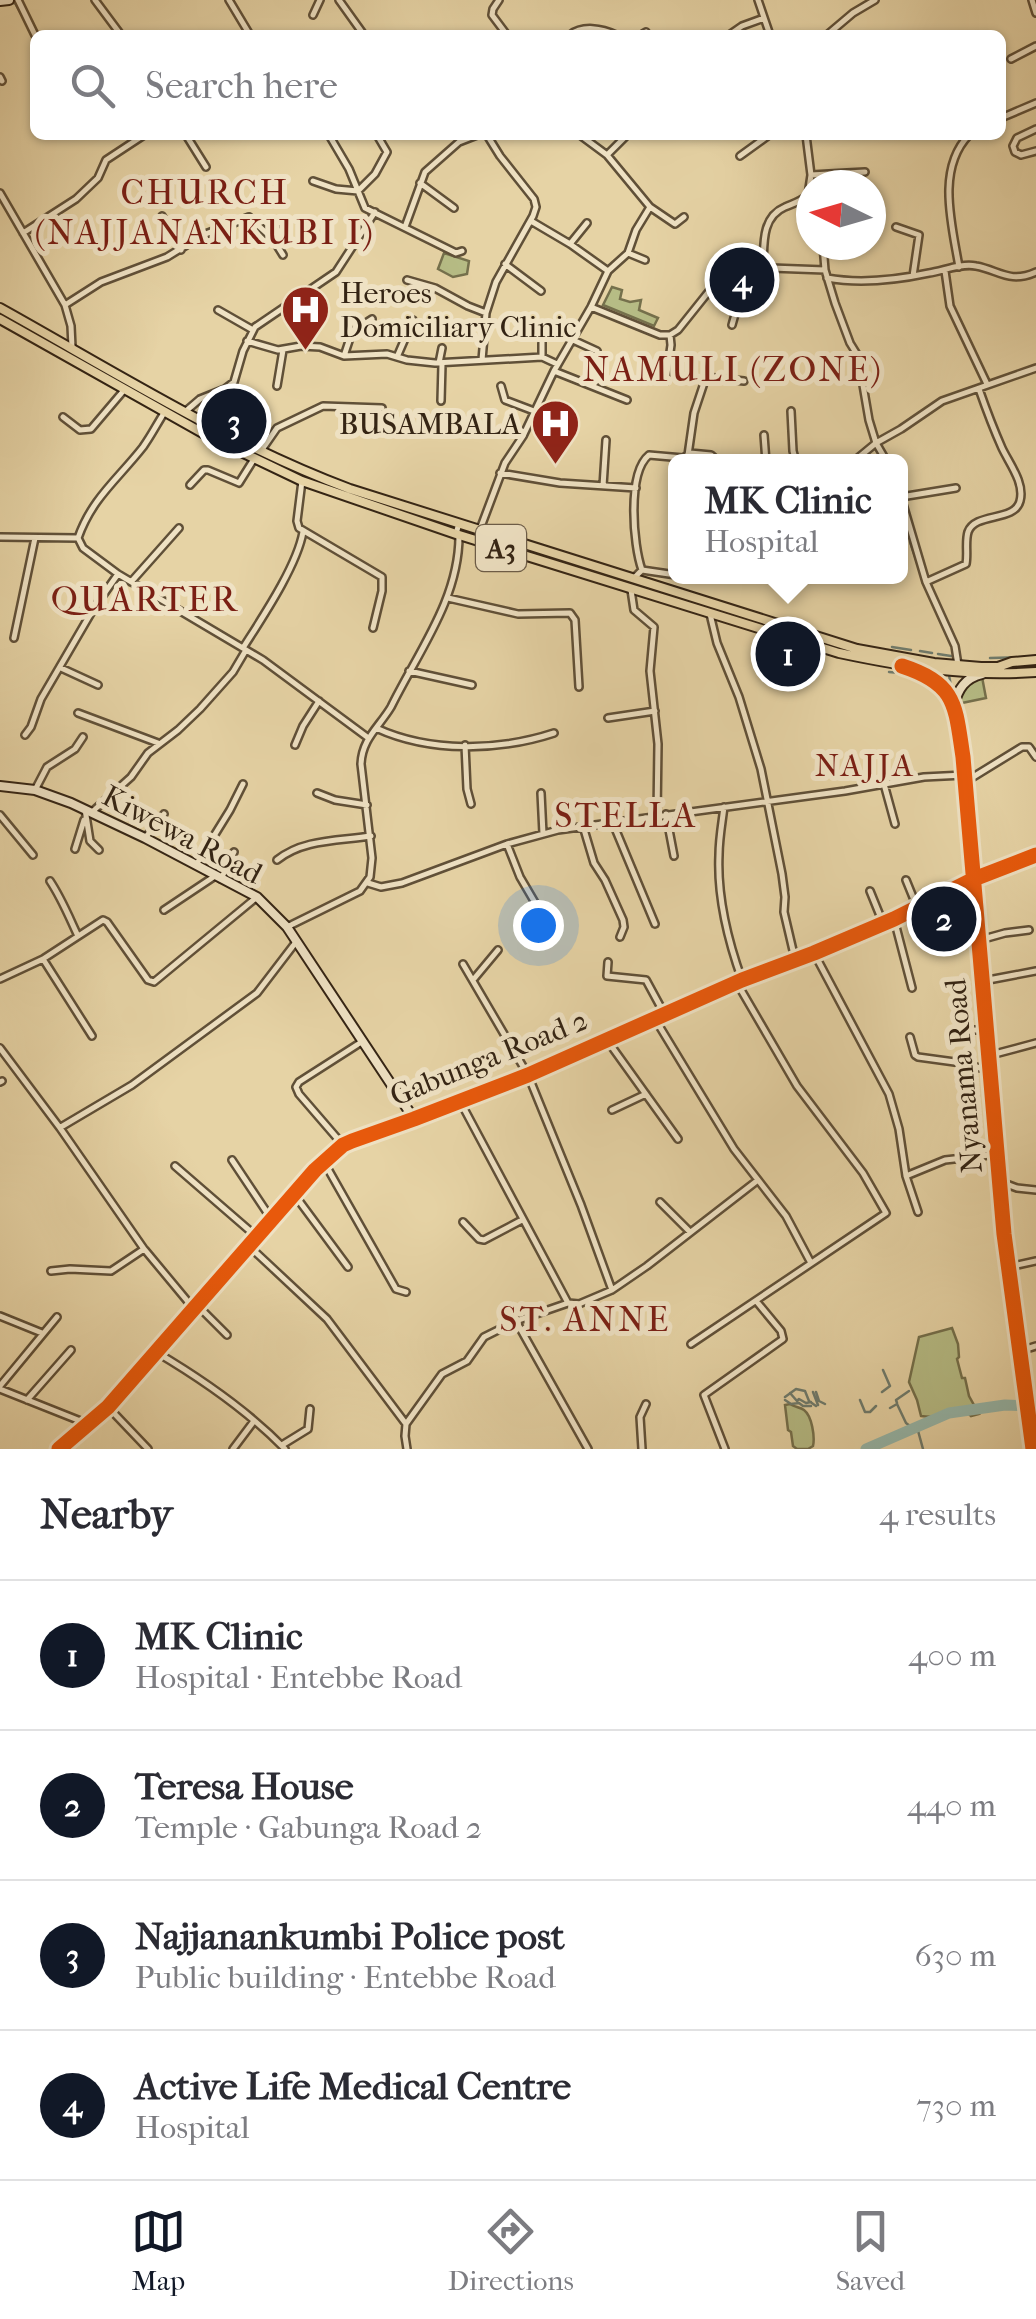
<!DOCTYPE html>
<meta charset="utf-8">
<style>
:root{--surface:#fff;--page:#f7f7f7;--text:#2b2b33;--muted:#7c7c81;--line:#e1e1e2;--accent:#111827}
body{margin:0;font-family:"IM FELL French Canon",serif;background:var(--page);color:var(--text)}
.compass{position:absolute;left:796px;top:170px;width:90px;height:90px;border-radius:50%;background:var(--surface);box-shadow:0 2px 8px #0004;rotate:275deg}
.you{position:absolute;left:538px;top:925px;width:35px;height:35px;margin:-25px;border:8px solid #fff;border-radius:50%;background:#1a73e8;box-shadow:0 0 0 15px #1a73e833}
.badge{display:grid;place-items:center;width:65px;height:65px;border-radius:50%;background:var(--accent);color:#fff;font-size:32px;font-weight:700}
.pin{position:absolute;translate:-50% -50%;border:5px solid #fff;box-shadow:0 2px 10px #0006}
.popup{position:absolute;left:668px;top:454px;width:240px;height:130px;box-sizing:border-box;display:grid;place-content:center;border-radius:15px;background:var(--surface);filter:drop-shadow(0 2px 8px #0005);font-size:32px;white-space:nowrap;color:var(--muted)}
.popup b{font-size:38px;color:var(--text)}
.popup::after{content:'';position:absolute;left:50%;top:100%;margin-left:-20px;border:20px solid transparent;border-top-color:var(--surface)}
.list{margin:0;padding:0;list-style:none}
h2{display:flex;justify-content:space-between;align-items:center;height:130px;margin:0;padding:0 40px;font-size:42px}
h2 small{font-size:32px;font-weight:400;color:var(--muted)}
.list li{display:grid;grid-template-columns:65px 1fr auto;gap:30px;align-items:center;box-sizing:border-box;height:150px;padding:0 40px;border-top:2px solid var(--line)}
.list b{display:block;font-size:38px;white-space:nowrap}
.list p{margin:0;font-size:32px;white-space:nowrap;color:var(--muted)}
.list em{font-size:32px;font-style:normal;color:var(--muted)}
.icon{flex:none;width:55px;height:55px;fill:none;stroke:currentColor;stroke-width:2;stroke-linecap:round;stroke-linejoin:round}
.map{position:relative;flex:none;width:1036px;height:1449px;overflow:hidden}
.search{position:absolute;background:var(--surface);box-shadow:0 2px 8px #0004;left:30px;right:30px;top:30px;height:110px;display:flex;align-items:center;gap:25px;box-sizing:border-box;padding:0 35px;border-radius:15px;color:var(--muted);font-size:38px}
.sheet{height:730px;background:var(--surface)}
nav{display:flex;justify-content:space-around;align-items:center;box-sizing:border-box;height:140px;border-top:2px solid var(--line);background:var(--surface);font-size:28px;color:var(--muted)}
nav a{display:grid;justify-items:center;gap:5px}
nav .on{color:var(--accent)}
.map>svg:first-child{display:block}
.green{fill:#b6bc85;stroke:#75704c;stroke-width:2.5}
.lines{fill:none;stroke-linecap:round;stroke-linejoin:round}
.stream{stroke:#6f7c6e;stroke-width:2.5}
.river{stroke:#96b7aa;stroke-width:11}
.street-casing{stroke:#605038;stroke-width:10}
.secondary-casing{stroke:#342414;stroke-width:12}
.primary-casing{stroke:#342414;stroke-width:12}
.street{stroke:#efe2c4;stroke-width:5}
.secondary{stroke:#efe2c4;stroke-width:8}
.primary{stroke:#e6d3a5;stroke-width:8}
.cycleway-casing{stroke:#efe2c4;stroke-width:21}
.cycleway{stroke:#e8590c;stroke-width:15}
.labels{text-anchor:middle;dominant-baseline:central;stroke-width:10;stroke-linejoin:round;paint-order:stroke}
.shield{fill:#efe2c4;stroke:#6c5d49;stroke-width:2.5}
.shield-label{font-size:28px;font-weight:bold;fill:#342414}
.poi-label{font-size:30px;fill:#342414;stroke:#efe2c4;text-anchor:start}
.street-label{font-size:30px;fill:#342414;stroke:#efe2c4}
.neighbourhood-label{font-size:32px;letter-spacing:2.5px;fill:#7a1f14;stroke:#efe2c4}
.quarter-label{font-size:35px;letter-spacing:2.5px;fill:#7a1f14;stroke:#efe2c4}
</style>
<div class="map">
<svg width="1036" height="1449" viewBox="0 0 1036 1449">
<rect width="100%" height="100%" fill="#e6d3a5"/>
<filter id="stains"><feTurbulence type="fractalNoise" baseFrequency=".002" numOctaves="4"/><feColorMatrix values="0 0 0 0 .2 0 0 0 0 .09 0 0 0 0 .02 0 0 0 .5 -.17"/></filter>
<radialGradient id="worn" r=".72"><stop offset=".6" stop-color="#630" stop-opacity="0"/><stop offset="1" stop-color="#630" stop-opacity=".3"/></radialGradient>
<path class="green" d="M444,253l25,8 -2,13 -14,3 -15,-8z
M612,287l10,3 -2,9 10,3 11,-2 -2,10 19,8 -4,8 -51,-21z
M982,677l4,21 -29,6c5,-14 11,-21 25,-27z
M952,1328l6,16 1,13 -2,2 5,19h3l4,18 10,18 -8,2 -3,-3c-16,1 -31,6 -47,3l-4,-16 -8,-18 10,-45z
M790,1404c4,3 10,3 14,6 8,6 11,27 9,36l-5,3h-11l-4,-3 -2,-14 -3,-2 -3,-25z"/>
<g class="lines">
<path class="stream" d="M0,5l15,-2 9,16
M910,542l11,32
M923,583l4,8
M892,647l19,3
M920,651l12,2
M938,654l13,2
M990,658l40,-1
M889,672l11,1
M949,675l3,17
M960,704l2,20h-2
M956,739l2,31
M961,791l1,10
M972,823l1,6
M973,834l1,10
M961,880l7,-11
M983,942l1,10
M985,958l2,16
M988,984l2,15
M995,1057l2,23
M813,1392l5,13
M816,1392l3,9 6,3
M882,1392l8,-6 -7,-16
M790,1393l7,8 2,-2 7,4 5,-1
M785,1397l11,-8 9,2 4,10 7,5
M785,1400l6,4 8,-1 4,3h8
M860,1400l5,12h5l6,-6
M897,1403l-1,-3 13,-9
M1023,1406l2,9
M1034,1406l2,15
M890,1408l7,-4 9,19 8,6
M917,1427l6,22
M1027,1436l2,13"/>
<path class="river" d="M866,1449l83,-36 56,-8 31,1"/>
<defs>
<path id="street" d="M18,0l17,35
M95,0l26,35
M229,0l21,35
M339,0l25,35
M499,0l-6,9 -1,6 15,20
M758,0l12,35
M1032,0l4,13
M313,15l7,-15
M570,35c12,-10 32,-7 46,0
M641,35l5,-3
M729,35l13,-9 22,-8
M827,35l26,-22 22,-13
M1011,59l25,-13
M0,77l2,4
M1001,118l35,-15
M1036,129l-19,9 -4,8 2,6 6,3 15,-4
M186,135l20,32
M329,135l20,34 16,39 91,45 6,-2
M580,135l27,20 43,52 25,17 9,-7
M806,135l5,40 -3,20 3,5
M607,155l20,-20
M740,156l29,-21
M811,175l54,-3
M313,181l23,8 22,2 17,-17 12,-22 -10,-17
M420,183l34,25
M0,193l65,112 6,21 1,21
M162,216l19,34
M531,221l39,23 38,27
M405,227l20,-55 34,-30 18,-7
M896,227l23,8 -6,41
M23,233l53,-34 22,-21 8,-18 38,-25
M273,239l10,16
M570,244l17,-21
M823,245l2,25 10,33 15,40 8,13 11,64 7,23 11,19
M628,253l8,-23 14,-23
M505,264l36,27
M959,267c-7,-42 -23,-98 10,-132
M763,268c1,-23 -2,-51 22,-61 9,-4 15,-5 23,-12
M945,271l5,35 37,78
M827,278c33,6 69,2 102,-5 14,-2 32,-10 47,-7 23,4 33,18 60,6
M407,280l28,8 33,18 18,7
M65,305l36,-23 66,-25 36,-22 46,-18 24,22 13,-14
M591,307l69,28h10l8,-5 48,-60 45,-2 54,2
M218,310l35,20
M732,325l16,-57
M535,327l7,14v16
M573,340l24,11
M247,341l31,9 23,-4 19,1 24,9 8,-24 20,-13
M344,356l43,-2 20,6 28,3 107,-6 15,7
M397,357l16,-37
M482,360l4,-47 10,-31 37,-66 3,-9 -2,-8 -34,-43 -13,-21
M439,363l3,-15
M554,371l73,29
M666,381l5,-36 -1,-10
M277,386l6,-36
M501,386l4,14 29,11
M441,401l1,-37
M186,411l14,-12 25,-10 9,-7 9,-31 12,-24 81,-55 39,-60
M791,411l2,40 3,11
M63,417l17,13 11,-1 34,-40
M764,435l2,27
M261,451l16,-23 46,-22 59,2
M690,453l21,2 8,7
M853,462l23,-19 25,-14 41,-28 94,-33
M500,473l60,10 76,5
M302,481l-5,40 2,7 83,49v14l-9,37
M190,485l14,-15h4l31,13 15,-24
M603,486l3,-46
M900,494l26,88 29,64 3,19
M901,497l55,-9
M0,537l78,1 5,10 35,26 145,86 104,77
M78,538c14,-40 40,-59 65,-91 8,-11 14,-23 21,-34
M476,540l29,-77 18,-27 31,-65 37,-64 17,-36 20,-18 17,7
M642,570c-9,-25 -15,-97 7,-115l34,3 5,-3 6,-42 12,-36 38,4
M633,579l9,-9 34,5
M131,582l48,-54
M926,582l40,-18c2,-10 -1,-22 2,-32 7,-20 47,-10 52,-31 5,-18 -11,-38 -18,-53 -8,-18 -16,-39 -23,-59
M631,590l3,20 20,17 -4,44 8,73 -1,71
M448,598l70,16 52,-1 5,7 4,67
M710,614l7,29 22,54 22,72 21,105 3,23 -1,15 11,47
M14,638l21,-100
M243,648c19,-30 54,-82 60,-116
M61,668l37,17
M409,671l63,14
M78,713l80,30
M608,718l47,-7
M376,728c54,25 123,23 178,5
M25,735l6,-8 10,-28 53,-91 24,-34
M295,745l8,-19 16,-25
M465,745l2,44 4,15
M965,782l57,-35h7l7,10
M884,784l11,40
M35,790l12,-23 28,-18 8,-12
M317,793l18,7 32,5
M541,793l2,41
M724,807c-2,16 -5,32 -5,48 -2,43 9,86 23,125
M85,809l5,32 9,9
M92,812l39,-35 17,-24 30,-23 22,-21 33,-37 13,-22
M666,814l8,42
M0,815l33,40
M612,821l43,103
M583,826l11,37 11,17 18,40 1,7 -4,10
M145,838l19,-24
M507,844l13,33 31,53
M75,849l9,-29
M277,860c26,-21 61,-19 94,-24
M196,865l34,-55 13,-26
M221,879l13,-27
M974,879l62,-24
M906,880l11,27
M50,881c12,18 19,36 28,55
M368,883l13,4 21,-4 105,-39 51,-14 287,-39 79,-14 40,-2
M870,891l13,32
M164,910l51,-34
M894,919l18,69
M287,927l73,-36 10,-14 2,-19 -11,-94c1,-25 18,-37 30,-57 27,-55 68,-108 68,-171l-3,-2 3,-11
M980,940l25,-7 24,-3
M814,953l75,141 10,35 7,47 12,36
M43,959l49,77
M608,962l-1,14 39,4 19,35
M463,964l65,111 53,130 31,85
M0,979l43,-20 60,-39 4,2 41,58 6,2 103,-85
M473,980l25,-30
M983,981l53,-10
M655,1019l79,130 52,67 25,47
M955,1033l8,-3h25
M910,1037l5,18 3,2 44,6 29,8
M607,1040l71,99
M0,1048l60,80 84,121 -33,22 -41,-2 -19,2
M991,1055l45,-12
M0,1082l2,-1
M461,1103l107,200
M612,1110l34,-16
M61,1127l71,-42 125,-92 39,-51
M343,1145l-44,-51 -3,-7 3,-5 64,-41
M232,1160l40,60
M324,1162l72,127 10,3
M175,1166l82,71
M906,1176l39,-16 54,-6
M1001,1182l16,6 19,2
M294,1194l54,73
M660,1202l30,30
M463,1222l16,17 5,1 38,-20
M250,1247l77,72 79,105
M145,1250l49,59
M1008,1267l28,-6
M197,1305l30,30
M0,1316l42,17
M516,1321l72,128
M691,1344l195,-131 -23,-40 -66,-87 -60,-103
M1020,1351l16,-5
M156,1352c44,26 94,61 129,97
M0,1386l57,-69
M0,1389l88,35
M27,1400l44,-50
M109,1408l39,41
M282,1445l26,-16 2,-20
M233,1449l21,-28
M407,1449l-2,-13 1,-12 36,-50 25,-13 17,-24 32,-16 52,-18 11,1 33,-14 35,-24 111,-86
M642,1449l-2,-32 6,-13
M725,1449l-21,-54 79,-56 -2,-8 -24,-29"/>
<path id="secondary" d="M0,1l9,-1
M906,668c39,13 47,29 54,68l34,364 10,134 29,215
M954,705c4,-16 11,-27 28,-31
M0,786l35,4 36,13 74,35 112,59 30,30 127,192
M59,1449l49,-42 207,-237 28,-25 9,-4 62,-22 114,-44 214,-95 72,-27 80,-34 80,-40"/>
<path id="primary" d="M0,308c115,64 227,135 350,181l507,160 77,14 47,4h17l14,-5 24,-2
M0,319l208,117 94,45 154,53 383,119c66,14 129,24 197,19"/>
</defs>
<use href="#street" class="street-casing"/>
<use href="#secondary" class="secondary-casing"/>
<use href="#primary" class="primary-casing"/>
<use href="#street" class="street"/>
<use href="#secondary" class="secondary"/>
<use href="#primary" class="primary"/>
<defs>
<path id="cycleway" d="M902,666c55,18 53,39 61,91l41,477 29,215
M59,1449l49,-42 207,-237 28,-25 9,-4 62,-22 114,-44 214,-95 72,-27 80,-34 80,-40 62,-24"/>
</defs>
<use href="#cycleway" class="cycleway-casing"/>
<use href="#cycleway" class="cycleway"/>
</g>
<defs>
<symbol id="hospital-pin" viewBox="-11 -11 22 30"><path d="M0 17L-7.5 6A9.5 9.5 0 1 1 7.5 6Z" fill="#8f2418" stroke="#efe2c4"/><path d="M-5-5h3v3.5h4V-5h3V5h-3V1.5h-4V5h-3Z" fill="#fff"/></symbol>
</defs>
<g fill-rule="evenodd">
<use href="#hospital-pin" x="278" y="282" width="55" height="75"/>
<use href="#hospital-pin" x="528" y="396" width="55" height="75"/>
</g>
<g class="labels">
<rect class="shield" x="476" y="525" width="50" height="46" rx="8"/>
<g class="shield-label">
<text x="501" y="548">A3</text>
</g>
<g class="poi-label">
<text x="340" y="293">Heroes<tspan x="340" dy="34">Domiciliary Clinic</tspan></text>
<text x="521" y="424" text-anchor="end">BUSAMBALA</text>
</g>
<g class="street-label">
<text transform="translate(182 835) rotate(28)">Kiwewa Road</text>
<text transform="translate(489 1058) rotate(-22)">Gabunga Road 2</text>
<text transform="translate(964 1076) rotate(-95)">Nyanama Road</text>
</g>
<g class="neighbourhood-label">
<text x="865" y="765">NAJJA</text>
</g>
<g class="quarter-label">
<text x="205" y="192">CHURCH<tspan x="205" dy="40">(NAJJANANKUBI I)</tspan></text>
<text x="733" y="369">NAMULI (ZONE)</text>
<text x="145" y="599">QUARTER</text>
<text x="626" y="815">STELLA</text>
<text x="585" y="1319">ST. ANNE</text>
</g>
</g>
<rect width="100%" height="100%" filter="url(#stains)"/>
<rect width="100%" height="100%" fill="url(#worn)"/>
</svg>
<svg class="compass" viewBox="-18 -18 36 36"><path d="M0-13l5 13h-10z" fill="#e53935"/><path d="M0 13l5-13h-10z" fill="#7c7c81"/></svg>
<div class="you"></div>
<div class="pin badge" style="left:788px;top:654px">1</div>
<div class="popup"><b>MK Clinic</b>Hospital</div>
<div class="pin badge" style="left:944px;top:919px">2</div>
<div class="pin badge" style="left:234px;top:421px">3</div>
<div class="pin badge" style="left:742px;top:280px">4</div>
<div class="search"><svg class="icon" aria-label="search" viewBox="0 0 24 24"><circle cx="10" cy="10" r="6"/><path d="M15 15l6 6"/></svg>Search here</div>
</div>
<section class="sheet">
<h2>Nearby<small>4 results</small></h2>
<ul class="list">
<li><span class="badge">1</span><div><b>MK Clinic</b><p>Hospital · Entebbe Road</p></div><em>400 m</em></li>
<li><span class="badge">2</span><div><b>Teresa House</b><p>Temple · Gabunga Road 2</p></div><em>440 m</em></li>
<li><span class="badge">3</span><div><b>Najjanankumbi Police post</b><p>Public building · Entebbe Road</p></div><em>630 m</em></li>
<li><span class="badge">4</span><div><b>Active Life Medical Centre</b><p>Hospital</p></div><em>730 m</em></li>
</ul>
</section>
<nav>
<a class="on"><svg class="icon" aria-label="map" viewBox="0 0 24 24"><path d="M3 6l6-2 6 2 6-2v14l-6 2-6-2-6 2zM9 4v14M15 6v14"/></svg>Map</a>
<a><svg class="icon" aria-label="directions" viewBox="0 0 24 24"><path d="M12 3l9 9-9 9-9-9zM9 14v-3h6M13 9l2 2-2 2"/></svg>Directions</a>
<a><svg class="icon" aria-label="saved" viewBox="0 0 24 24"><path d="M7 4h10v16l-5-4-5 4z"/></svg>Saved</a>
</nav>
